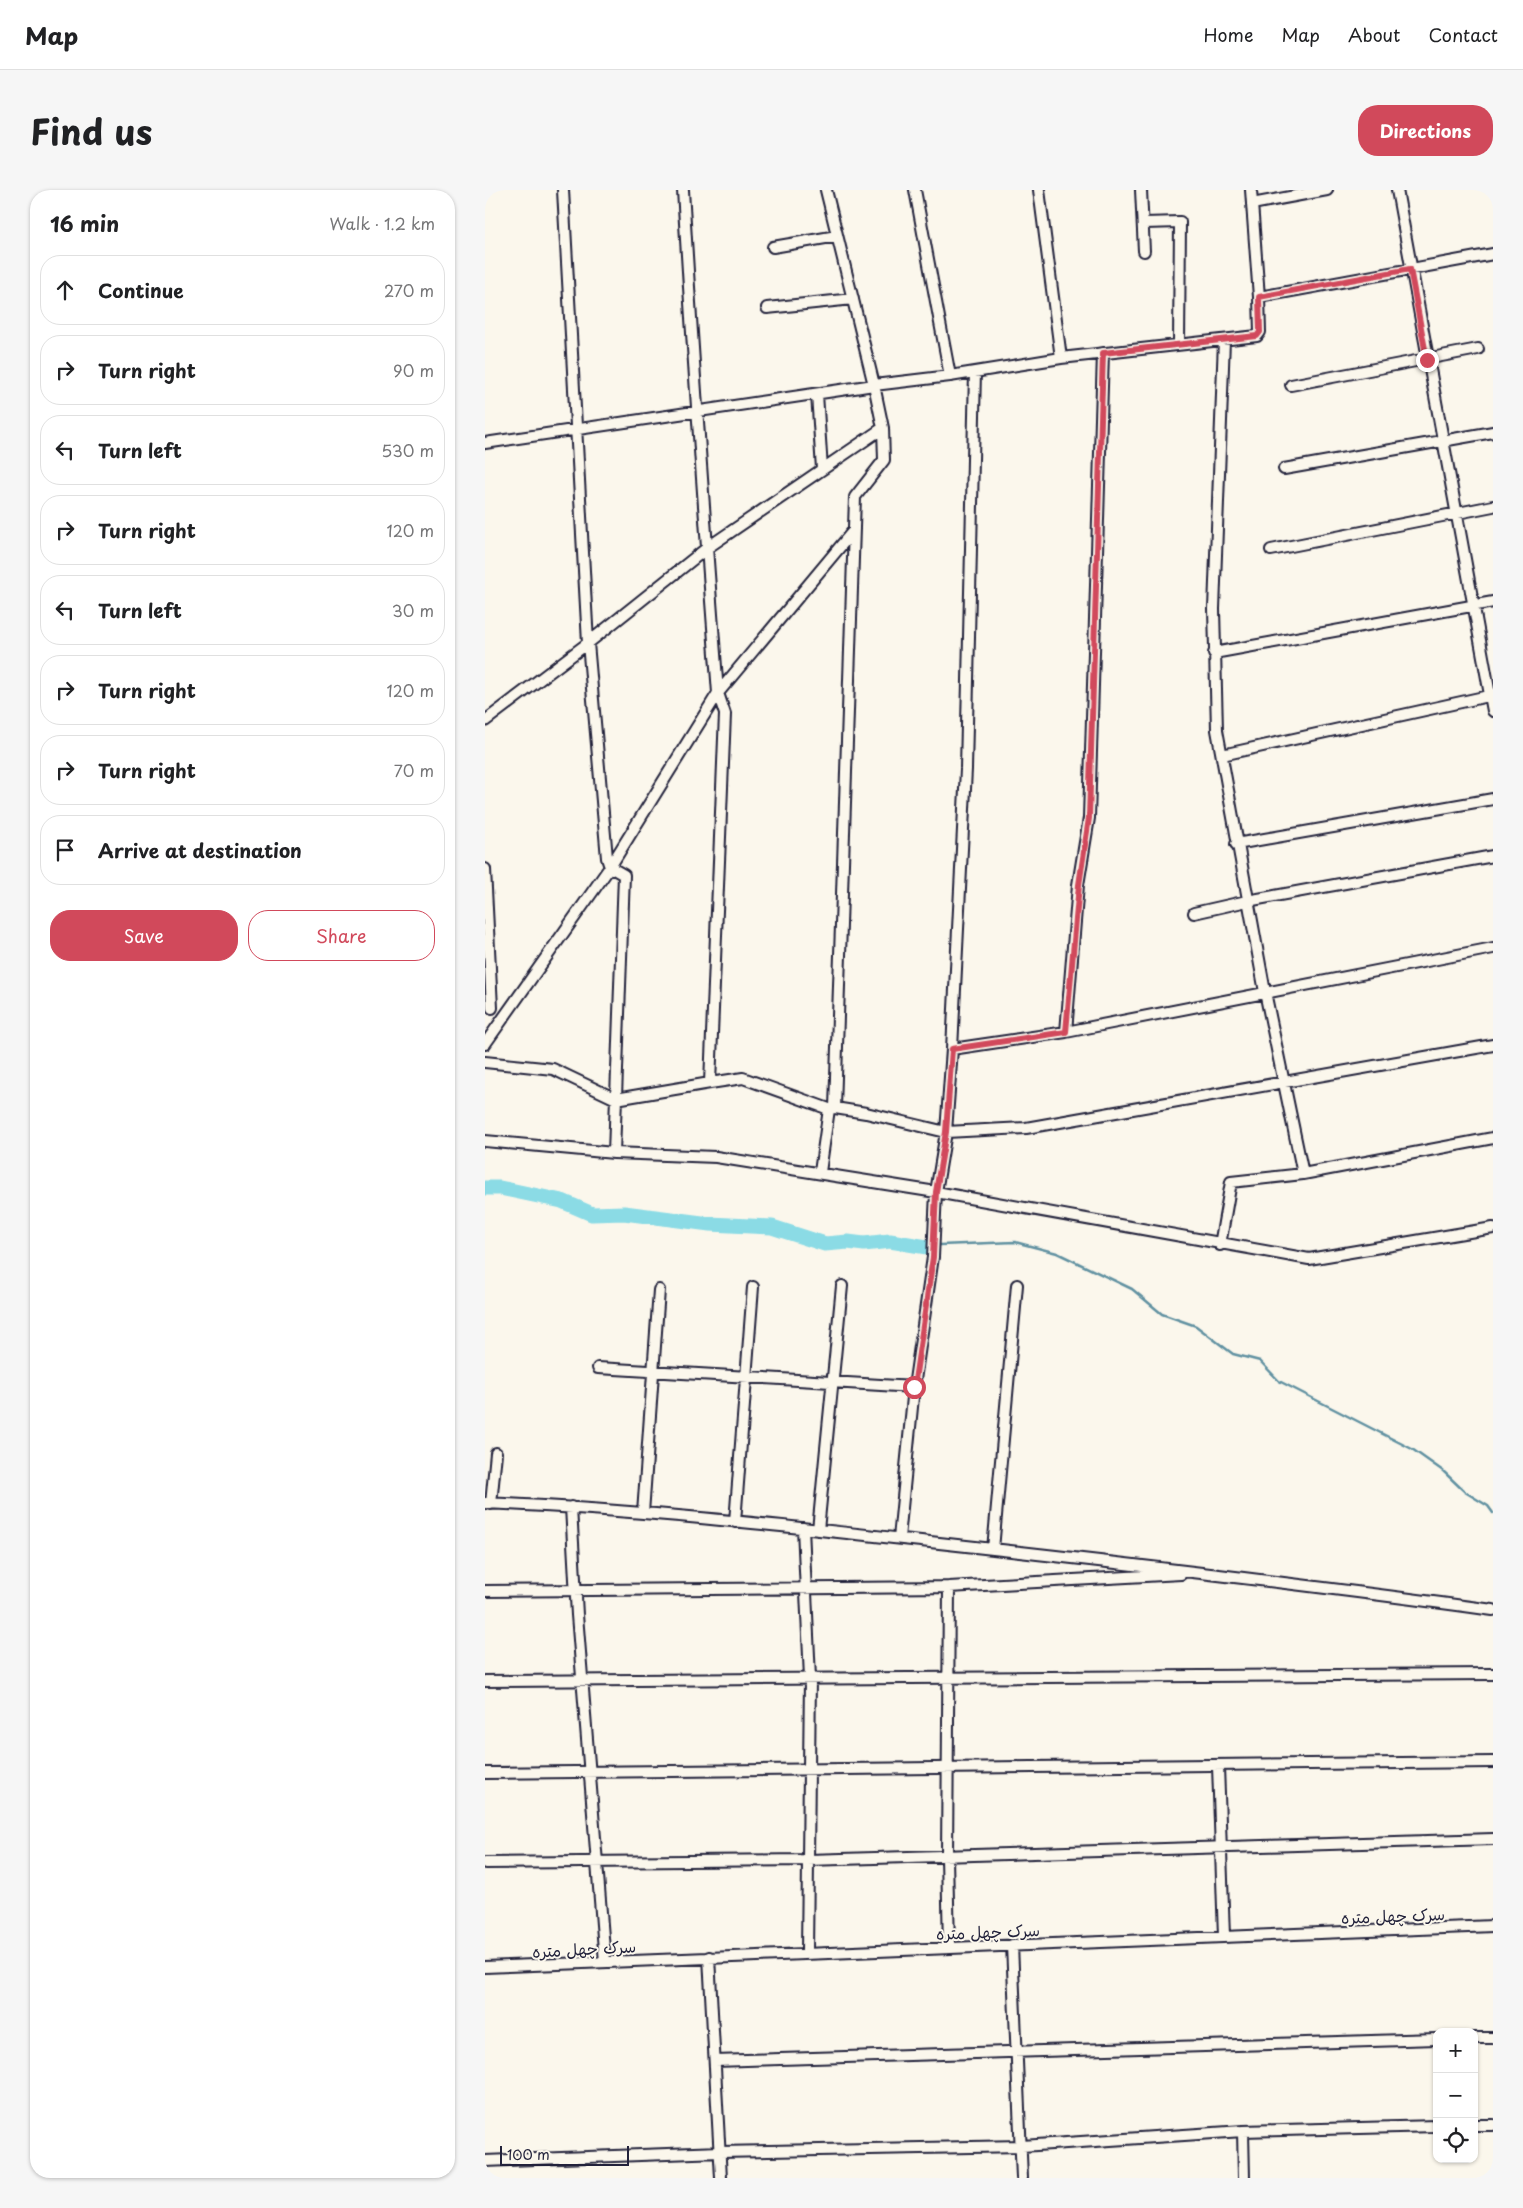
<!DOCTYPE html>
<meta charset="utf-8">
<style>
:root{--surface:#fff;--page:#f6f6f6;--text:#202124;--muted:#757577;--line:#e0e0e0;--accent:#d1495b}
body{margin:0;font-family:"Playpen Sans","Playpen Sans Arabic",sans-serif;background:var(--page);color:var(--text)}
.controls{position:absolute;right:15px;bottom:15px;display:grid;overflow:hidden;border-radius:10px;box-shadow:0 1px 4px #0004}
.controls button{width:45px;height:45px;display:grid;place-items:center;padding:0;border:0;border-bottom:1px solid var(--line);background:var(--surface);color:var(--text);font:25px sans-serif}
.scale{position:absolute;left:15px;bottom:12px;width:129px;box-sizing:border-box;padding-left:5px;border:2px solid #22223b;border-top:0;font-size:14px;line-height:18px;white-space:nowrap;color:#22223b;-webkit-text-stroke:4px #fbf7ec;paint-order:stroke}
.stop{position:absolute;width:15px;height:15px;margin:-11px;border:4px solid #d1495b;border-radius:50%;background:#fff}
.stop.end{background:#d1495b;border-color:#fff;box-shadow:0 1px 5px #0008}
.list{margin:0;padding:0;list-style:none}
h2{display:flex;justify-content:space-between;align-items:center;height:65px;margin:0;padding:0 20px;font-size:21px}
h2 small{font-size:16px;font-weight:400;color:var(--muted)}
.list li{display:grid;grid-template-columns:32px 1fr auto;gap:15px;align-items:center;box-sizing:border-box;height:70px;margin:0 10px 10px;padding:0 10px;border:1px solid var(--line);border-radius:20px}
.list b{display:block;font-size:19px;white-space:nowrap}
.list em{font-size:16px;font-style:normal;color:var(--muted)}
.actions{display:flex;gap:10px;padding:15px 20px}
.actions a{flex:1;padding:11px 0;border:1px solid var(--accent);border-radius:20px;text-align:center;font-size:18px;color:var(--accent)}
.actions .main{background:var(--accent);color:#fff}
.icon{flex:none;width:28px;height:28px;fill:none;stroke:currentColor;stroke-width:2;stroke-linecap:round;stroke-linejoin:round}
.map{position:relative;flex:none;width:1008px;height:1988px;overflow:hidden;border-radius:20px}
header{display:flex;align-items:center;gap:30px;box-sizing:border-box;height:70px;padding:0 25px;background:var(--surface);border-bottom:1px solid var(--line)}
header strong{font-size:24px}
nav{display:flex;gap:28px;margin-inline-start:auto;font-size:18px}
.intro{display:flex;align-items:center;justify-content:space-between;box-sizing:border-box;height:120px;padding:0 30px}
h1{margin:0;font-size:35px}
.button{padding:12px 22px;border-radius:20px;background:var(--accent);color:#fff;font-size:18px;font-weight:700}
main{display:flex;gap:30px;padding:0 30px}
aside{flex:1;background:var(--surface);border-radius:20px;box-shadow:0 1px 4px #0004}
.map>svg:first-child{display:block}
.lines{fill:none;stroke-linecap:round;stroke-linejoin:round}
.stream{stroke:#6191a1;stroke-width:2.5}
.river{stroke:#8bdbe5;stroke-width:15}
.minor-casing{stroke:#22223b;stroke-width:14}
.minor{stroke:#fbf7ec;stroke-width:10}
.route{stroke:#d1495b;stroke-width:6}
.labels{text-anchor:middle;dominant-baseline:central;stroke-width:4;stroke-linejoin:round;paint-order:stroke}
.street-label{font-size:16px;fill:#22223b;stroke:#fbf7ec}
</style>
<header>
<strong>Map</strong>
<nav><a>Home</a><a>Map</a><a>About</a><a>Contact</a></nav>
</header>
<div class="intro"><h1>Find us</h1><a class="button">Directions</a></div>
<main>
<aside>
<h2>16 min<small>Walk · 1.2 km</small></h2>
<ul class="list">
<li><svg class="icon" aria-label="ahead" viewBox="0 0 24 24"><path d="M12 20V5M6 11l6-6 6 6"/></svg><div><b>Continue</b></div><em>270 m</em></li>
<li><svg class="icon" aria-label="right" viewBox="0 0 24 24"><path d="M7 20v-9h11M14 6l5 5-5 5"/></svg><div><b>Turn right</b></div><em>90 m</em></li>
<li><svg class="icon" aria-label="left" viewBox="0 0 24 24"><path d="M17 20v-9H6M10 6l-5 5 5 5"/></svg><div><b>Turn left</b></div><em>530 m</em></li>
<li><svg class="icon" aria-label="right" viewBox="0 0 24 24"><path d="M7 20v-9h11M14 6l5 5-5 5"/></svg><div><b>Turn right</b></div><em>120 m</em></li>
<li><svg class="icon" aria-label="left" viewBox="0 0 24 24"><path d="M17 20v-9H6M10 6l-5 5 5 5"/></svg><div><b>Turn left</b></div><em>30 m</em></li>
<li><svg class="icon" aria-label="right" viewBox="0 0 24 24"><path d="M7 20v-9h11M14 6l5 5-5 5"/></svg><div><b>Turn right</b></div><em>120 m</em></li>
<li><svg class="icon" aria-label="right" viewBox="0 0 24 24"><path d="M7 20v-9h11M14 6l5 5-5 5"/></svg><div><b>Turn right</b></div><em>70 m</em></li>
<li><svg class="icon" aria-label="arrive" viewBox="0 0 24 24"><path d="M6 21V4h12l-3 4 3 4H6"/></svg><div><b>Arrive at destination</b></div></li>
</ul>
<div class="actions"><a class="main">Save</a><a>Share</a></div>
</aside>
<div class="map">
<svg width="1008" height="1988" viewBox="0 0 1008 1988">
<rect width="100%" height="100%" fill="#fbf7ec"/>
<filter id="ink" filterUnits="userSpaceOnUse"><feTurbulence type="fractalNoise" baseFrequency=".02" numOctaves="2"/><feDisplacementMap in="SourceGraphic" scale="10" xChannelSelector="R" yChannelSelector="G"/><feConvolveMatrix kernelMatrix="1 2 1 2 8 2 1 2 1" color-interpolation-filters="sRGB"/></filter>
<g filter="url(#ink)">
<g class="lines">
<path class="stream" d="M455,1055l75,-3 42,11 75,36 30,25 34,12 37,28 27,7 19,20 133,68 31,22 22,21 23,14 5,7"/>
<path class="river" d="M0,998h15l62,13 30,13 32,-1 86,11 62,3 53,17 23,-2 16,2 26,-3 37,6"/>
<defs>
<path id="minor" d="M78,0l25,453 19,215 3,9 14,8 -10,278
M198,0c10,168 22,335 35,503l7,21 -15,369 33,-5 86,31
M430,0l35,186
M554,0l22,168
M656,0l3,61
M766,0l8,107
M912,0l96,521
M767,14l75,-14
M659,33l36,-1 -1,123
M288,57l64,-11
M282,118l86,-9
M739,150l-10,269 3,121 48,262 38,182
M806,195l187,-36
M332,204l5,75
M0,253l389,-58 76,-9 111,-18 196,-22 3,-4 -1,-35 234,-43
M799,279l209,-37
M786,360l222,-44
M729,463l279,-51
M0,531l103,-78 119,-95 176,-120
M737,565l271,-60
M751,654l257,-45
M0,679l7,139
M709,723l53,-12 246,-45
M581,842l12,-147 11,-67 14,-465
M0,854l125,-177 108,-174 136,-163
M467,859l114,-17 427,-84
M0,872l68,7 63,30 94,-16
M350,918l31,5 80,19 80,-4 467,-83
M0,951l129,12 102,4 220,35 373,67 184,-31
M335,982l9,-63 6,-1 20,-611 29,-37 -1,-32 -9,-43 -48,-195
M735,1055l11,-63 72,-8 190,-36
M113,1178l316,19
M0,1313c146,6 291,22 436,38 191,21 382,43 572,69
M6,1314l5,-51
M86,1317l6,108 28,347
M158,1323l16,-223
M250,1332l18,-235
M318,1338l7,150 -3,275
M333,1340l24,-244
M414,1348l15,-151 19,-130 3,-65 10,-60 6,-83 14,-280 9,-397
M508,1359l24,-264
M0,1401l464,-4 232,-13
M0,1491l1008,-7
M733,1576l6,170
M0,1583l1008,-11
M0,1673l323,-3 685,-21
M527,1755l10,233
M464,1757l-2,-90 2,-270
M224,1767l12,221
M0,1777l1008,-41
M989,1848h19
M230,1871l722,-22
M989,1935h19
M758,1941l1,47
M0,1971l235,-9 302,-6 221,-15 194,-5"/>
</defs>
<use href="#minor" class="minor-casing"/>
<use href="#minor" class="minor"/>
</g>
</g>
<g class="lines" filter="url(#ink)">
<path class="route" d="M429,1197l19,-130 3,-65 10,-60 6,-83 114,-17 13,-147 10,-67 14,-465 154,-17 3,-4 -1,-35 151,-28 17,91"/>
</g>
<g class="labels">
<g class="street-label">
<text transform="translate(908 1725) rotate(-2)">سرک چهل متره</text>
<text transform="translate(503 1741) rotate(-2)">سرک چهل متره</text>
<text transform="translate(99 1758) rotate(-3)">سرک چهل متره</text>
</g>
</g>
</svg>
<div class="controls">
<button>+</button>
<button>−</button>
<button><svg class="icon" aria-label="locate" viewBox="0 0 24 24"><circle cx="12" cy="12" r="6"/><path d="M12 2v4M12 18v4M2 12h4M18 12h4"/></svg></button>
</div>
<div class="scale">100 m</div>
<div class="stop" style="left:429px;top:1197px"></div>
<div class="stop end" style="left:942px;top:170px"></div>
</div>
</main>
